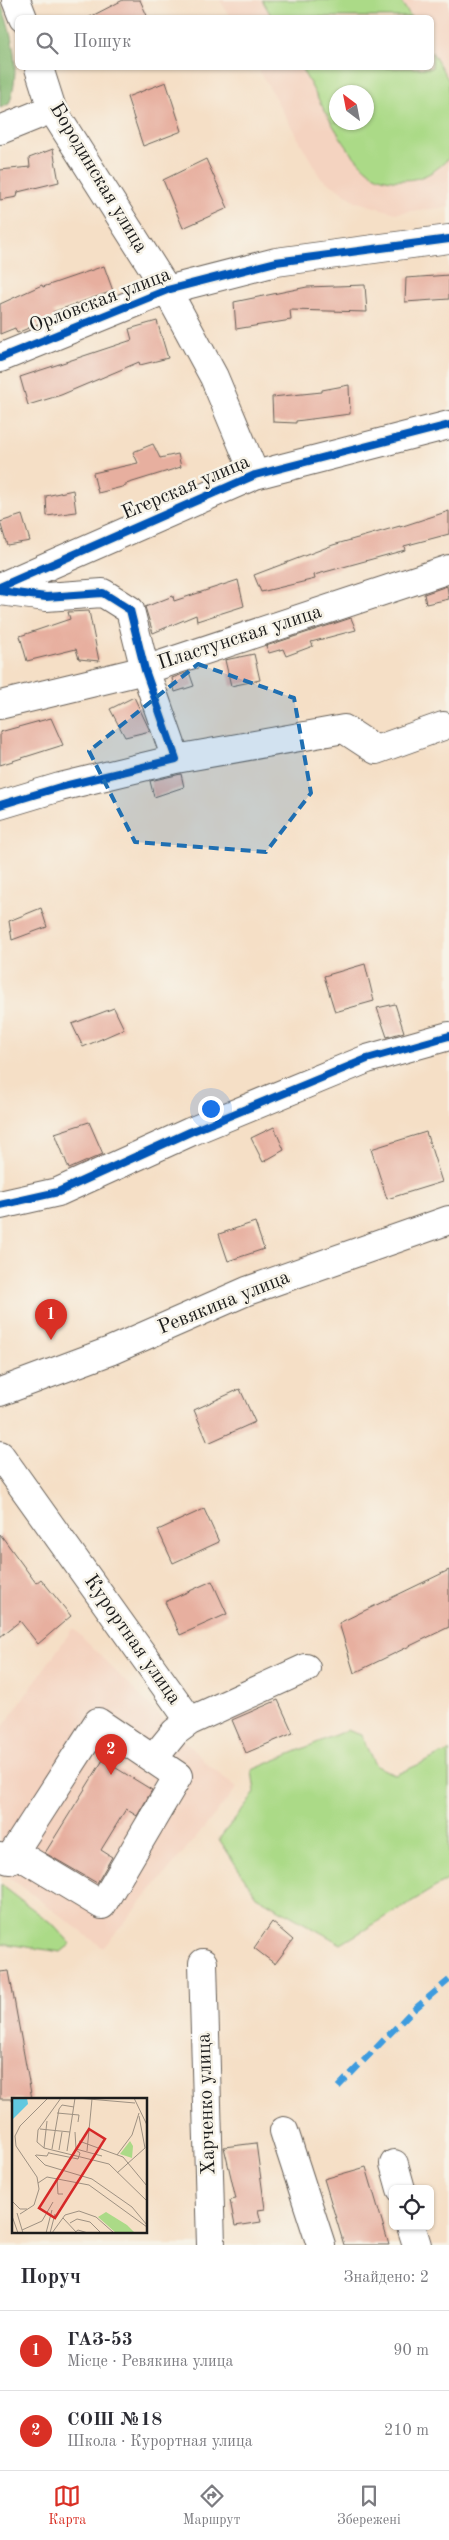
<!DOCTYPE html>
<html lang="uk">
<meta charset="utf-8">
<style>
:root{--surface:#fff;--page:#f7f7f7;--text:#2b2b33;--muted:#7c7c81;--line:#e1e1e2;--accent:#d93025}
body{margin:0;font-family:"Old Standard TT",serif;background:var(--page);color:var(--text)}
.controls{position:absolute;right:15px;bottom:15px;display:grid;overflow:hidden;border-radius:8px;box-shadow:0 1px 4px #0004}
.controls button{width:45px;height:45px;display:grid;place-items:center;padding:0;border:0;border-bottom:1px solid var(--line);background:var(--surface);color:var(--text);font:25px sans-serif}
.compass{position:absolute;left:329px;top:85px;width:45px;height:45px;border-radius:50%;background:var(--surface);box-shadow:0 1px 4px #0004;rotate:328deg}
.you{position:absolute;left:210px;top:1108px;width:18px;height:18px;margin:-12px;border:4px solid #fff;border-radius:50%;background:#1a73e8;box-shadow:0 0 0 8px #1a73e833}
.badge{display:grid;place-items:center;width:32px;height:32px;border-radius:50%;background:var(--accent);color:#fff;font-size:16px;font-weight:700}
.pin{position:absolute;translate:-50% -41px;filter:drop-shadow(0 1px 2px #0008)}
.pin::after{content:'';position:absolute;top:26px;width:18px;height:15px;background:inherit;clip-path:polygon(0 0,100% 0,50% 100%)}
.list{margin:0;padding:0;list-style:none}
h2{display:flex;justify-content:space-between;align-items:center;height:65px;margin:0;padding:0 20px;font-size:21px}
h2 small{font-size:16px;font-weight:400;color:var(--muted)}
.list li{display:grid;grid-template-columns:32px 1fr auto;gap:15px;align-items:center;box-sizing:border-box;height:80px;padding:0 20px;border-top:1px solid var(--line)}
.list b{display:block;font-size:19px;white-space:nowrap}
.list p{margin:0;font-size:16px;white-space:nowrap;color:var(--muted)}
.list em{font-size:16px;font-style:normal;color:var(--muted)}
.icon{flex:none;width:28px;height:28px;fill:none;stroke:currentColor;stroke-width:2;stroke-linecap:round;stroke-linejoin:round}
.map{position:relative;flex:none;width:449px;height:2245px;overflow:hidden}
.search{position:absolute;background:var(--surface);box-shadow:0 1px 4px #0004;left:15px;right:15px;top:15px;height:55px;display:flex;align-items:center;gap:12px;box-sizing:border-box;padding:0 18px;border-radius:8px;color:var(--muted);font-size:19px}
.sheet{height:225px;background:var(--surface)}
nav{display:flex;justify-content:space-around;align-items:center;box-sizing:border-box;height:70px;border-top:1px solid var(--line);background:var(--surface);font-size:14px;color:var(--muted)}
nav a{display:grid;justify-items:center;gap:2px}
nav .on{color:var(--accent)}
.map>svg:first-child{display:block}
.built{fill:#f4d3c0;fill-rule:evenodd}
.green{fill:#abda87;stroke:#647b52;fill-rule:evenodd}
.forest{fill:#88ba74;stroke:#526b48}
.building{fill:#e7af9f}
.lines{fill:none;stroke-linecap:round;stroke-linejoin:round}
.minor-casing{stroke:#686058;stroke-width:30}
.major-casing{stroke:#686058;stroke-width:30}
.minor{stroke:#fff;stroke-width:28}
.major{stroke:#fff;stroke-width:28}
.quiet{stroke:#3c9bdf;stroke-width:6;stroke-dasharray:12 6;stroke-linecap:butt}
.cycleway-casing{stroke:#f7f3e8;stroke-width:11}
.cycleway{stroke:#0057b8;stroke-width:8}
.marked{fill:#1f6fb2;fill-opacity:0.2;stroke:#1f6fb2;stroke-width:4;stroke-dasharray:10 6;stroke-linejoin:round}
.labels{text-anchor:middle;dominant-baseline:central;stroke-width:5;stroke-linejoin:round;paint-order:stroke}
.street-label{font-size:20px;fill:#1c1c1c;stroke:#f7f3e8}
.inset-road{fill:none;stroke:#9e9182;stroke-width:1}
.view{fill:#d62828;fill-opacity:0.15;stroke:#d62828;stroke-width:2.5}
.inset-edge{fill:none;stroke:#1c1c1c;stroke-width:2.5}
</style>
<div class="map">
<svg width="449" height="2245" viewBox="0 0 449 2245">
<rect width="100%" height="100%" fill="#f7f3e8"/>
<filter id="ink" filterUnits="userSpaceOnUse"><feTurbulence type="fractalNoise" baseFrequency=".02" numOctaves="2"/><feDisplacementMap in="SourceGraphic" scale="10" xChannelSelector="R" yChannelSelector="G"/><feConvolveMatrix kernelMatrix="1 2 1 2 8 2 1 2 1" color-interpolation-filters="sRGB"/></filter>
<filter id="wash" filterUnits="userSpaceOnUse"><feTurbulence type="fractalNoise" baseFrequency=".0096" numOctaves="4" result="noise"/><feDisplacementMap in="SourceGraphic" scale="20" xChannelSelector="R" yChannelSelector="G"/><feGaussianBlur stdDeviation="1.12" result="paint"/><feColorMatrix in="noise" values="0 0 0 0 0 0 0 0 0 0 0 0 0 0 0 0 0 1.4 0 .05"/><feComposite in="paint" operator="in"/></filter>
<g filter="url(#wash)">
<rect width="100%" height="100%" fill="#f5dfc6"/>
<path class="built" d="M220,0h229v207l-53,6 -39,-11 -37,-25 -62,-109h174v-50l-202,-1zM336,92h30v30h-30z
M73,1628l132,134 32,26 -134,160 -103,-78v-139z"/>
<path class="green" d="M262,0h138l11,17h-139z
M432,52l17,29v77c-13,13 -26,22 -46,22 -11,1 -24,-1 -33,-8 -27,-20 -51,-74 -69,-104h131zM366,92v30h-30v-30z
M347,1730l14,5 14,30 20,10 54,-24v128l-108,65 -85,-48 -37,-57 36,-46 -3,-23z
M0,1884l55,42 16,18 -10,8 -61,-9z"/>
<path class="forest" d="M0,2c13,30 21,70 9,102l-9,4z"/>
<g id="blocks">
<path class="building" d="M123,0h17l8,18h-60z
M166,82l16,49 -39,15 -16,-49z
M53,149l6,33 -41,10 -1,5 -17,3v-30l30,-3 -1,-9z
M206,159l22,49 -45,20 -20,-48z
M104,266l9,25 -60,21 3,4 -39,17 -2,-5 -15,6v-30l42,-19 1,2z
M449,275v24l-44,3 1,-24z
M365,285l2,27 -77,-2 1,10 -55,9 -2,-27 73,-15z
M157,321l11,37 -28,7 -1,-3 -78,33 -33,10 -8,-28 112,-37 -3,-11z
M349,385l1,29 -54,7v2l-23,-1 -1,-25 50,-5v-2z
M153,444l7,14 18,-4 3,13 -55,17v2l-28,7 -5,-20 45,-10 -5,-11z
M73,490l3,22 -29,4 -1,-20z
M449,511v23l-45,12 1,4 -91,25 1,4 -54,13 -7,-17 79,-30 67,-19v1z
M22,515l8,26 -23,4 -7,-23z
M238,580l6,26 -47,15 -1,-6 -43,18 -8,-26 28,-11 1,5z
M447,586l2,13 -23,5 -2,-10z
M89,611l10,50 -20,-2 -3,-10 -49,12 -7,-25 50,-17 -2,-7z
M351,618l5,12 -45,12 2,4 -27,10 -3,-7 -14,4 -3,-7z
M254,654l6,26 -29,6 -6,-26z
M189,672l5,14 -19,6 -3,-14z
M134,697l16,34 -25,6 -15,-28z
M51,718l12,27 -63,20v-33z
M181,774l3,13 -30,10 -4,-16z
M41,908l6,19 -35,13 -3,-19z
M365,964l9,37 -39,11 -11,-36z
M395,1004l9,28 -17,5 -10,-29z
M114,1008l10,21 -41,18 -11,-23z
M89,1122l14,32 -34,15 -14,-36z
M274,1127l10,23 -21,12 -12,-24z
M426,1132l16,50 -55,17 -16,-50z
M255,1222l9,27 -36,12 -9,-27z
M240,1389l15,33 -47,21 -14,-33z
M204,1509l15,33 -46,21 -15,-33z
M0,1534l36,49 5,-4 30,37 -33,28 -18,-23 -20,16z
M449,1570v57l-95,46 -15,-50z
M212,1581l15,33 -47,21 -15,-33z
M278,1700l15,33 -47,20 -14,-33z
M103,1760l49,30 -15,26 -11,-7 -25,41 11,7 -15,26 -52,-30z
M272,1922l21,18 -18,24 -21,-16z
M9,1971l23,128h-32v-127z
M256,2143l9,66 -7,1 3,12 -26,4 -5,-26 6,-1 -12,-52z
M366,2167l23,78h-45l-20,-66z"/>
</g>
</g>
<g filter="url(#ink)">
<use href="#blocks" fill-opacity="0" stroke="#686058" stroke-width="1"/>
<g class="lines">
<defs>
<path id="minor" d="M16,0l7,18
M39,68l13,41 115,181 47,87 41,98
M0,130l52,-21
M0,358l167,-68 109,-28 173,-23
M0,587l255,-112 194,-50
M0,591l46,6 57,-4 27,17 15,60 31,89 -116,28 -60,18
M0,705l145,-35 304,-101
M176,759l168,-30 32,21 67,-24
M0,1205l58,-13 132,-60 177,-73 82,-23
M0,1455l190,266 116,-53
M153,1759l22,-27 15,-11
M0,1857l9,3 5,-8 84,-130 80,54 -76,129 -88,-53
M203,1963l8,282
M284,2131l37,114
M394,2164l7,25
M411,2226l6,19"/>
<path id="major" d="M0,1392l110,-41 137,-60 202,-71"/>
</defs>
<use href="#minor" class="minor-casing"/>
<use href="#major" class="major-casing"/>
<use href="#minor" class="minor"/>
<use href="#major" class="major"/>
<path class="quiet" d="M338,2087l73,-75 38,-32"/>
<defs>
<path id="cycleway" d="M0,358l167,-68 109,-28 173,-23
M0,587l255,-112 194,-50
M0,591l46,6 57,-4 27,17 15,60 31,89 -116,28 -60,18
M0,1205l58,-13 132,-60 177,-73 82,-23"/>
</defs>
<use href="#cycleway" class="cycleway-casing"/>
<use href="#cycleway" class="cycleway"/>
</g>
</g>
<path class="marked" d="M198,664l96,34 17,95 -45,59 -131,-10 -46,-91z"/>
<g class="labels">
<g class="street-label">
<text transform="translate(98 178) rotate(59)">Бородинская улица</text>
<text transform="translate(100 301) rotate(-21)">Орловская улица</text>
<text transform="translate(186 488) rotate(-23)">Егерская улица</text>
<text transform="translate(240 638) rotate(-18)">Пластунская улица</text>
<text transform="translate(224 1303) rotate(-22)">Ревякина улица</text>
<text transform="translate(132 1640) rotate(55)">Курортная улица</text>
<text transform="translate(207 2104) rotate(-92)">Харченко улица</text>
</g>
</g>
<g transform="translate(12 2098)">
<rect width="135" height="135" fill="#f5dfc6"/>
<path d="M118,43l3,5 -1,12 -12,-4zM94,114l21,13 8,8h-19l-18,-16z" fill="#abda87"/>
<path d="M0,0h15l1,6 -16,16z" fill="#62c8df"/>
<path class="inset-road" d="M49,0l-23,32 -1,12 7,6 65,16 38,37M65,0l58,5M122,0l13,27M45,15l22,2 -1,7M28,31l30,3M63,34l1,17 26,7M67,43l44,16 24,29M32,50l3,-27M40,51l7,-40 3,-4 12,2M47,52l3,-18M55,53l8,-53M75,53l5,-52M37,55l29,6 2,-6 -4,-3M23,57l10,10 47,14 40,28 15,18M24,57l11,1 2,-4M105,57l15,-20 7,-22M105,75l28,-25 -6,-32M45,80l1,16h5M26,85l9,-6 42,8 58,42M0,103l8,8h7M5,115l6,20M8,116l14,-9 5,-16 -2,-12 -21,-31 -1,-10 5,-10 28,-28M0,118l6,17M51,120l14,15M58,125l7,-4 13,3 11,11M10,132l20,-9 11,-19M34,135l6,-23M38,135l5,-19M40,135l13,-18 14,-4 17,6 18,16M62,135l4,-3 10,3"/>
<path class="view" d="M77,31l16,10 -50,79 -16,-10z"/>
<rect width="135" height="135" class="inset-edge"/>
</g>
</svg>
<div class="controls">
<button><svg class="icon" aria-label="locate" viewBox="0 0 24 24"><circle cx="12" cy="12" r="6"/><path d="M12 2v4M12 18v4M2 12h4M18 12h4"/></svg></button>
</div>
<svg class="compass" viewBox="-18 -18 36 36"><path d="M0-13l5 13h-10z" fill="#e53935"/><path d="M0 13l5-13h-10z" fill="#7c7c81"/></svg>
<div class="you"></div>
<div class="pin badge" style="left:51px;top:1340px">1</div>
<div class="pin badge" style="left:111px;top:1775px">2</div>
<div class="search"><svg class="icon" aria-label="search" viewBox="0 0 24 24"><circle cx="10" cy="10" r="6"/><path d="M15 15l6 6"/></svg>Пошук</div>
</div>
<section class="sheet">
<h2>Поруч<small>Знайдено: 2</small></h2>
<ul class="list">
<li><span class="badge">1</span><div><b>ГАЗ-53</b><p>Місце · Ревякина улица</p></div><em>90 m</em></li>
<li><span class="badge">2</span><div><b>СОШ №18</b><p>Школа · Курортная улица</p></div><em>210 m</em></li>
</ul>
</section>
<nav>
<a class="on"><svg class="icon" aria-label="map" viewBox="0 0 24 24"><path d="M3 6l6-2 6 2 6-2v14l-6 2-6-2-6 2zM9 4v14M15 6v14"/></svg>Карта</a>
<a><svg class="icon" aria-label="directions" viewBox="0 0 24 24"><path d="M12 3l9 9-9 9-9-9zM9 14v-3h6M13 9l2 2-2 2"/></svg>Маршрут</a>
<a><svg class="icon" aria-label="saved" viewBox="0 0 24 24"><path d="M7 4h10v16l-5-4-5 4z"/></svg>Збережені</a>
</nav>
